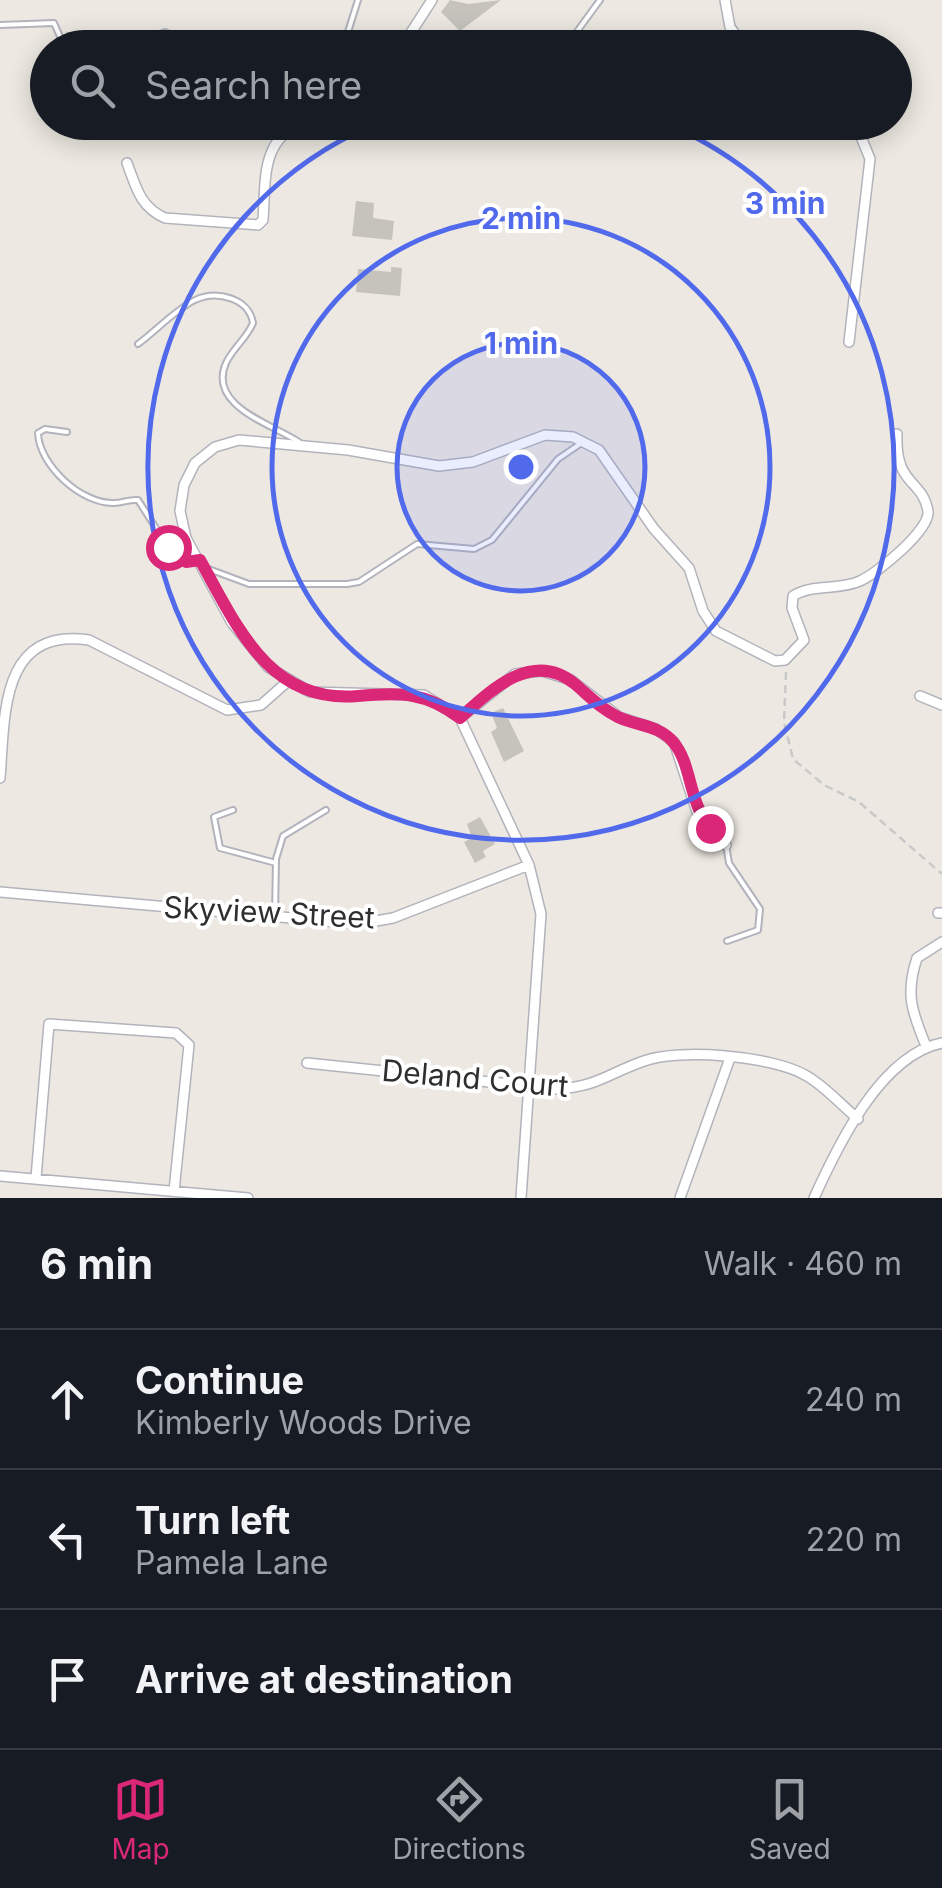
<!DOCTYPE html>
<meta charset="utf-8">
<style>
:root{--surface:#171b24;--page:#242831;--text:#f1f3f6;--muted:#9ea1a6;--line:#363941;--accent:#db2777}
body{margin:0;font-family:Inter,sans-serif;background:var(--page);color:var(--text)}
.stop{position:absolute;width:30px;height:30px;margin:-22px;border:8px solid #db2777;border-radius:50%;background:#fff}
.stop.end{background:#db2777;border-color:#fff;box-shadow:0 2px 10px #0008}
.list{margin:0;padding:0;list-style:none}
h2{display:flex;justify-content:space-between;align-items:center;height:130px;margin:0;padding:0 40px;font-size:42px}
h2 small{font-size:32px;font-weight:400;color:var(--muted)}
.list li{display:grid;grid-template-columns:65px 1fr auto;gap:30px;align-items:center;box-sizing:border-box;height:140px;padding:0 40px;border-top:2px solid var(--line)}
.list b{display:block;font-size:38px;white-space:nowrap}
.list p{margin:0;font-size:32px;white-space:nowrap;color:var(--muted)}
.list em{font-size:32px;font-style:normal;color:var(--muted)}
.icon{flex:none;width:55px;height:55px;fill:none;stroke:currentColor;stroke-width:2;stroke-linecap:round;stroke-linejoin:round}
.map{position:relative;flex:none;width:942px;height:1198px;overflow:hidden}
.search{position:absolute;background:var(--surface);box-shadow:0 5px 25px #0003;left:30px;right:30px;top:30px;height:110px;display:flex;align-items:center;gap:25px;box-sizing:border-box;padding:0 35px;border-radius:55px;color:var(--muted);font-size:38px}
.sheet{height:550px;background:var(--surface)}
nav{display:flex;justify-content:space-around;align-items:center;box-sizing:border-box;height:140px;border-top:2px solid var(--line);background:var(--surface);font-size:28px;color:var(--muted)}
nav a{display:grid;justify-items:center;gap:5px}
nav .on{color:var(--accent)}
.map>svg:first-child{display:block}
.building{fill:#c6c3bd}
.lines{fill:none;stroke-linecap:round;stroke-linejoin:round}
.lane-casing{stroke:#b2b3bc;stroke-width:8}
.street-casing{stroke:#b2b3bc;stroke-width:12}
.path{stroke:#c9c9c9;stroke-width:2.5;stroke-dasharray:8 5;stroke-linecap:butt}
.lane{stroke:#fff;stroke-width:4}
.street{stroke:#fff;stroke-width:9}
.route{stroke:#db2777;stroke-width:12}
.ring{fill:none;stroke:#5169eb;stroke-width:5}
.labels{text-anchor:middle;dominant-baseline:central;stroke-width:8;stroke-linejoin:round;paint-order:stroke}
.street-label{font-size:30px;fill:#2e2e2e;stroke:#fff}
.centre{fill:#5169eb;stroke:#fff;stroke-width:5}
.ring-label{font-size:30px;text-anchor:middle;font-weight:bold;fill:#5169eb;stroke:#fff;stroke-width:8;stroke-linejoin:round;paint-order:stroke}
</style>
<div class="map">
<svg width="942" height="1198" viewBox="0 0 942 1198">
<rect width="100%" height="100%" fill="#ede9e2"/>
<path class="building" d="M450,0l18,4 33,-4 -41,31 -19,-19z
M356,201l18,2 -1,15 21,3 -2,19 -40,-4z
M391,267l11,1 -2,28 -44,-4 2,-23 33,3z
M503,708l21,43 -20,11 -13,-30 6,-4 -6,-15z
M480,817l15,27 -12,7 3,6 -11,6 -11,-21 8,-4 -5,-14z"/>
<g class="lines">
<defs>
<path id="lane" d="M0,25l54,-2 11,25
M120,48l45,-16 36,16
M325,48l23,-16 10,-32
M565,48l35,-48
M138,344c18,-13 38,-35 57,-44 22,-10 54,-2 58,23 -6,15 -20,25 -27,40 -19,43 46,61 73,79
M67,432l-22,-3 -7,4c1,32 43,71 76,70 9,0 15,-4 24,-3l30,47 18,15 9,-1
M206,568l43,16h98l12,-2 58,-38 57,5 18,-9 66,-81 22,-15
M233,810l-19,7 6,31 56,15
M726,845l3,18 31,46 -2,21 -31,11
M275,916l1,-57 7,-23 43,-26"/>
<path id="street" d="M725,0l5,27 15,21
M401,48l31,-48
M127,163c9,24 13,44 38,55l93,7 5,-5c3,-40 -3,-81 41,-98
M849,342l21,-183 -15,-37
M920,696l22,9
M460,718l55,-44 27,-3 29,9 48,37 37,12 18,13 23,70 29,33
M0,778c5,-63 0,-151 89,-138l138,70 34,-5 26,-23
M0,892l359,32 34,-6 136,-53
M938,913h4
M926,1046c-14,-34 -21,-52 -9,-88l25,-16
M307,1063l250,26c40,-2 52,-16 87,-28 36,-13 128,-5 161,14 19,10 36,30 53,44
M0,1176l248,22
M36,1178l13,-154 127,9 13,12 -15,146
M521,1198l20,-284 -12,-49 -69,-147 -36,-23 -114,-3 -42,-25 -36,-44 -46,-85 -6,-27 4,-26 11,-22 20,-16 24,-7 109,10 91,16 34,-4 72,-27 28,2 26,13 55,79 35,39 14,43 13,20 59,30 10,-1 19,-20 -12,-32 1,-12c20,-13 45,-5 67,-15 18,-8 71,-52 68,-70 -6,-33 -33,-24 -31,-77
M680,1198l50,-140
M814,1198c24,-53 67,-143 128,-155"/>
</defs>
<use href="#lane" class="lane-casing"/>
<use href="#street" class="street-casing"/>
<path class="path" d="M786,672l-2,50 9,37 31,26 35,17 83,72"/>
<use href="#lane" class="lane"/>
<use href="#street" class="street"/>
</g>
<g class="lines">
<path class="route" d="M168,547l18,15 14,-2c37,66 69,144 158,136 42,-4 68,-4 102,22 31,-28 73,-69 115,-34 14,12 26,25 43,33 19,9 42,8 56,26 18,22 14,57 36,85"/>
</g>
<circle cx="521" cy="467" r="124" fill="#5169eb" fill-opacity=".12"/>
<g class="ring">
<circle cx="521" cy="467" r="124"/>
<circle cx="521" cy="467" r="249"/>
<path d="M667 124A373 373 0 1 1 375 124"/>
</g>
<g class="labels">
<g class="street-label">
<text transform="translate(269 912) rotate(3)">Skyview Street</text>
<text transform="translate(475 1078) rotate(5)">Deland Court</text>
</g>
</g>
<circle cx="521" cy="467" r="15" class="centre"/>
<g class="ring-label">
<text x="785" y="214">3 min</text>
<text x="521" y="229">2 min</text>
<text x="521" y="354">1 min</text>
</g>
</svg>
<div class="stop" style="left:168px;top:547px"></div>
<div class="stop end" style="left:710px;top:828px"></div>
<div class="search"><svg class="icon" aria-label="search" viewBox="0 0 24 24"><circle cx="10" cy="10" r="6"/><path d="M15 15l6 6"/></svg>Search here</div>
</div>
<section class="sheet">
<h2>6 min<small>Walk · 460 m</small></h2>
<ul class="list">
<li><svg class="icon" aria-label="ahead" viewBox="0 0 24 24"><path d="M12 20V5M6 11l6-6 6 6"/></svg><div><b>Continue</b><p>Kimberly Woods Drive</p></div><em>240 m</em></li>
<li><svg class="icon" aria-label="left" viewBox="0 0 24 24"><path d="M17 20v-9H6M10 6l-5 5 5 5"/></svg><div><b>Turn left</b><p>Pamela Lane</p></div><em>220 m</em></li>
<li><svg class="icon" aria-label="arrive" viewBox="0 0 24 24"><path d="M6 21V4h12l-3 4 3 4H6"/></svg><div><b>Arrive at destination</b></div></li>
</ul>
</section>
<nav>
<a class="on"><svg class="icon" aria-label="map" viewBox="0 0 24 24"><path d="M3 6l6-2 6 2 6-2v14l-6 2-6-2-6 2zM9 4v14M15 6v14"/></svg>Map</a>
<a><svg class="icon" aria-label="directions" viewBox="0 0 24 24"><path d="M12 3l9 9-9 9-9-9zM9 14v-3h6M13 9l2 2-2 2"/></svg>Directions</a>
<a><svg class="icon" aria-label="saved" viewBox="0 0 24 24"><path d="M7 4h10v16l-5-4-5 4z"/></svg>Saved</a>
</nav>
